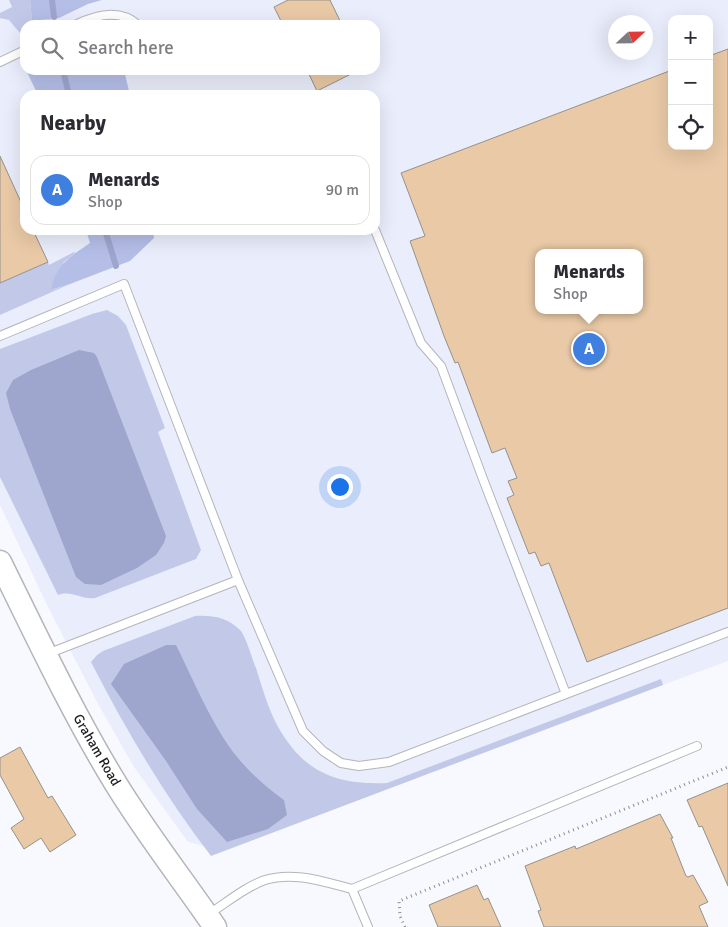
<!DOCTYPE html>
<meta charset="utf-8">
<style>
:root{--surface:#fff;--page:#f2f2f3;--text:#2b2b33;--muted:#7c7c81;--line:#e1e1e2;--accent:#8a5503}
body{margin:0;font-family:Signika,sans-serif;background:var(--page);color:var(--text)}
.controls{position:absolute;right:15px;top:15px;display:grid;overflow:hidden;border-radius:10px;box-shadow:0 5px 20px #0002}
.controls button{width:45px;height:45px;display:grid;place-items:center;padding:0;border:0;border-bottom:1px solid var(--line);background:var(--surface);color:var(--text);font:25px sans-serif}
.compass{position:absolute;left:608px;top:15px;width:45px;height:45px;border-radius:50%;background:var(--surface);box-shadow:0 5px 20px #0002;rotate:68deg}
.you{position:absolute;left:339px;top:486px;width:18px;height:18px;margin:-12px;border:4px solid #fff;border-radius:50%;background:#1a73e8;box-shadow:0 0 0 8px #1a73e833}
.badge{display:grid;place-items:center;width:32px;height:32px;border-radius:50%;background:var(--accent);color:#fff;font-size:16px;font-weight:700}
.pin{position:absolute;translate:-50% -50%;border:2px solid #fff;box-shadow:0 1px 5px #0006}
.popup{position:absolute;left:535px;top:249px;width:108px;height:65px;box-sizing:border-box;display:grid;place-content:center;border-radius:10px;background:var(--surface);filter:drop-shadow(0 1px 4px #0005);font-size:16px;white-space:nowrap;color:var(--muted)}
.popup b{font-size:19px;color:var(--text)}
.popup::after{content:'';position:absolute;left:50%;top:100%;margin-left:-10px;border:10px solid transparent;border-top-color:var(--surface)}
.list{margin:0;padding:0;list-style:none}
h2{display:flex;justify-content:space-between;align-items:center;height:65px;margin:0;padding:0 20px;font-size:21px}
h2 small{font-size:16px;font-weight:400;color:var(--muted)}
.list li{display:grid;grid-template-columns:32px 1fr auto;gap:15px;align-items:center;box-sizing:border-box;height:70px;margin:0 10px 10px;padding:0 10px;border:1px solid var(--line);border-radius:15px}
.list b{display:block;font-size:19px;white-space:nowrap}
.list p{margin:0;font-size:16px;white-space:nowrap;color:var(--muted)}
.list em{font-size:16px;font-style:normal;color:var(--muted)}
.icon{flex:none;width:28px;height:28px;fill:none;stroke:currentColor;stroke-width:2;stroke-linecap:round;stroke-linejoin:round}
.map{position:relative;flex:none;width:728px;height:927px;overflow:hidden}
.search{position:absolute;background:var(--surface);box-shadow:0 5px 20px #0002;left:20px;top:20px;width:360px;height:55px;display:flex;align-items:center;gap:12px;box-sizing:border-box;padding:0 18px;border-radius:15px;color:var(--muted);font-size:19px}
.panel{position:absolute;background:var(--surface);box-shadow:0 5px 20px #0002;left:20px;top:90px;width:360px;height:145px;border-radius:15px}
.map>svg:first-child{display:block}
.built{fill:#eaedfb;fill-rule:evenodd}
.green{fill:#c2c9e8}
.forest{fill:#b5bee7}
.water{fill:#9ea6ce}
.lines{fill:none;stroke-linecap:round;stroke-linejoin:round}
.stream{stroke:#9ea6ce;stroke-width:6}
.building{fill:#e9c9a6;stroke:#95918c;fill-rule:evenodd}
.lane-casing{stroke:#b4b5bb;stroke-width:10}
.secondary-casing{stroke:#b4b5bb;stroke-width:25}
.path{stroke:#8c8d91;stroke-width:3;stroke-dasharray:1 4;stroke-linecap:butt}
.lane{stroke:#fff;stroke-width:8}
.secondary{stroke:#fff;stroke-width:22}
.labels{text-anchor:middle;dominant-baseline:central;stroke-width:4;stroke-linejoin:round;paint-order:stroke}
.street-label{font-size:14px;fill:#1e1f21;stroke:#fff}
</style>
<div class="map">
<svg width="728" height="927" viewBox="0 0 728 927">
<rect width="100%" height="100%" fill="#f8f9ff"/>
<path class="built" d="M0,0h30l3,21 19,-2 36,-15 14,-4h626v661l-339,125 -166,65 -35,-9 -54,-75 -36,-63 -51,-99 -47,-100zM672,19h37v127h-37zM616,22h30v30h-30zM25,25h350v45h-350zM25,95h350v135h-350zM539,253h100v57h-100z"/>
<path class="green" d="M9,0h21l2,21 20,-2 -15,6h-12v5l-5,3 -11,-13 -9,-2v-5l12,-6z
M74,252l1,1 -11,9 -12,28 18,-6 -70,31v-32l48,-21 1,3z
M107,310l11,6 8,9 39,103 -7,4 43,118 -5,9 -101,39c-15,2 -22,-8 -37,-3l-58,-118v-128l92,-35z
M195,616c17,-1 32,1 45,14 6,6 12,29 16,38 6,19 12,40 21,57 26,47 58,60 110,58l274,-104 2,6 -452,171c-47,-61 -85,-126 -120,-194l6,-7 6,-4z"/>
<path class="forest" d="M30,0h72l-14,4 -29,14 -27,3z
M26,70h98l6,25h-92z
M86,230h67l1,8 -24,23 -60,23 -19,6c5,-26 19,-33 39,-47z"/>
<path class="water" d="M79,350l15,3 3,4 69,179 -2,7 -8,12 -19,13 -36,17 -16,-1 -9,-7 -66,-168 -4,-16 7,-13 18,-10z
M166,645h10c18,36 37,83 62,113 13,16 29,30 46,42l3,15 -19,14 -41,13 -30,-33 -31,-48 -55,-77 13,-20z"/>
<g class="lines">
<path class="stream" d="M52,0l2,17
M63,70l6,25
M105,230l11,36"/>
</g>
<path class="building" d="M288,0h42l12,25h-59l-9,-18z
M728,49v559l-141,54 -38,-99 -8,3 -6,-14 -6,2 -22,-56 7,-3 -6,-14 9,-3 -12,-30 -13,5 -34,-91 -3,1 -11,-27 -34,-95 15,-5 -24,-63 271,-103v76h37v-90zM539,253h100v57h-100z
M307,70h52l-42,21z
M0,156l25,55v19h8l15,32 -48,21z
M20,747l28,51 4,-2 24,39 -26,17 -9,-14 -17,11 -13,-21 13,-9 -24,-44v-17z
M728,783v103l-26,-60 -3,1 -12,-27z
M660,814l13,24h-2l15,38 2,1 5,-2 15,27 -9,4 9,21h-164l-6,-16 3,-1 -16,-44 50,-20 1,3z
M477,885l7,15 4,-2 13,29h-63l-9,-22z"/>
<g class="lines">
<defs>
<path id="lane" d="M75,25c20,-10 45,-17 63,0
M0,62l25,-12
M0,336l124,-52 114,296
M47,654l191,-74 65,151 20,20 18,12 18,3 30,-4 177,-68 -83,-215 -42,-113 -20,-23 -46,-113
M566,694l162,-62
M352,889l345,-143
M209,914c17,-11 36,-27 56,-34 29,-9 59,2 87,9l16,38"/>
<path id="secondary" d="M0,562c37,75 72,150 116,222 30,49 66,95 99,143"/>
</defs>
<use href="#lane" class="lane-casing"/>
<use href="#secondary" class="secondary-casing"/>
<path class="path" d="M405,927l-5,-11 -1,-15 329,-134"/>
<use href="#lane" class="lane"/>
<use href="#secondary" class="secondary"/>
</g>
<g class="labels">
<g class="street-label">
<text transform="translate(97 750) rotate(60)">Graham Road</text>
</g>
</g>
</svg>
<div class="controls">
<button>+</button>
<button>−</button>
<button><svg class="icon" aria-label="locate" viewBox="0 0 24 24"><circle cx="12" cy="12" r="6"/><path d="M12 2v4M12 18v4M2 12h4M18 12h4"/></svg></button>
</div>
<svg class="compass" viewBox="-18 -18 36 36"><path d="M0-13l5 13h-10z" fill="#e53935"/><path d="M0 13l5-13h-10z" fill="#7c7c81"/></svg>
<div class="you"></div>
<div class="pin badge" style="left:589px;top:349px;background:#3f7fe0">A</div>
<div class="popup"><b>Menards</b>Shop</div>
<div class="search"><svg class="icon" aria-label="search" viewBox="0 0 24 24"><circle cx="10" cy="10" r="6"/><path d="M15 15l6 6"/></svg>Search here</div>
<section class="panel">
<h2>Nearby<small></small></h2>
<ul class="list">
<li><span class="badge" style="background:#3f7fe0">A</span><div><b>Menards</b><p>Shop</p></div><em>90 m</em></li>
</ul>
</section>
</div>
